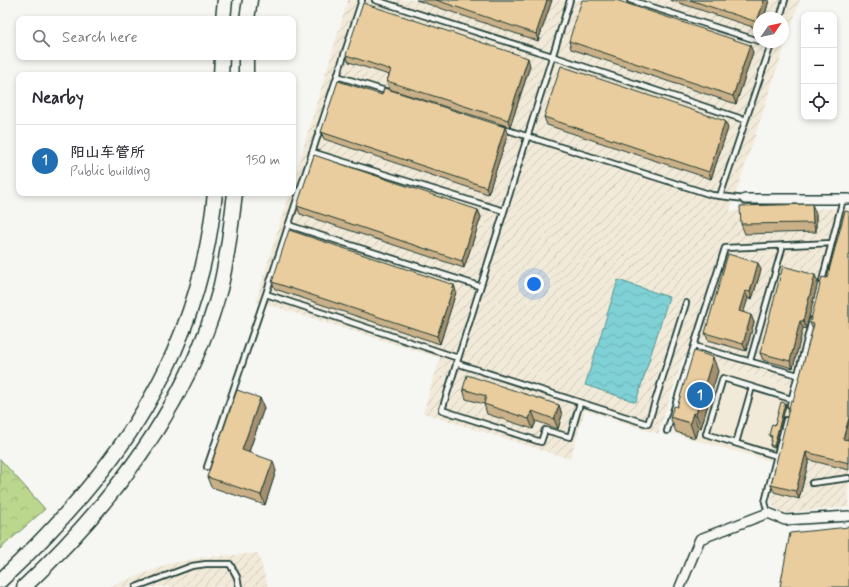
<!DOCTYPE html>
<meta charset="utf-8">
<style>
:root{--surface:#fff;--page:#f2f2f3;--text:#2b2b33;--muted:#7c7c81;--line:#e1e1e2;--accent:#1f6fb2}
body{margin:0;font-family:Mynerve,"LXGW WenKai TC",sans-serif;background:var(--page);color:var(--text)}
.controls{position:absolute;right:12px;top:12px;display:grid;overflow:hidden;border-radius:8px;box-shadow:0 2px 6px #0003}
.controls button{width:36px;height:36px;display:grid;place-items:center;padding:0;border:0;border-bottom:1px solid var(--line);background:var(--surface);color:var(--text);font:20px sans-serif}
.compass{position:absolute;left:753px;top:12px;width:36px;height:36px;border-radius:50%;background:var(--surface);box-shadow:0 2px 6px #0003;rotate:56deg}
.you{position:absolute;left:534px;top:284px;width:14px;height:14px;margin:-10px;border:3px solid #fff;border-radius:50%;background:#1a73e8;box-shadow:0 0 0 6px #1a73e833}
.badge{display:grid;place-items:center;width:26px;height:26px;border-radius:50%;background:var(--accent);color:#fff;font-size:13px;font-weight:700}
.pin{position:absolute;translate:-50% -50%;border:2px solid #fff;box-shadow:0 1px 4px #0006}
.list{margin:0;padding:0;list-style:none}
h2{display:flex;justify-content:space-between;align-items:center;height:52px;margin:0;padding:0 16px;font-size:17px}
h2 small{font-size:13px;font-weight:400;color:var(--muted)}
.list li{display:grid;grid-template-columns:26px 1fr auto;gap:12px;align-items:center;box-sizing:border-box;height:72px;padding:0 16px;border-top:1px solid var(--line)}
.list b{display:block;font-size:15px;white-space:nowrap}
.list p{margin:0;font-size:13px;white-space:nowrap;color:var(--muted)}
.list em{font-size:13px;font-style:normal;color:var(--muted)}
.icon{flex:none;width:22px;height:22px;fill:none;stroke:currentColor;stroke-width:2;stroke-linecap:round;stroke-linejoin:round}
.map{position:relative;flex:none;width:849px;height:587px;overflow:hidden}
.search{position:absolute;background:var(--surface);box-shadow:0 2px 6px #0003;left:16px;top:16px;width:280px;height:44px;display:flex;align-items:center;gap:10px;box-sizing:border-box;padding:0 14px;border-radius:8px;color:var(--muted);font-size:15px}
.panel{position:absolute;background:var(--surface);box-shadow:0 2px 6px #0003;left:16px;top:72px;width:280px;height:124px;border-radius:8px}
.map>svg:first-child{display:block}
.built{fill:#f2ead9}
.industrial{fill:url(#industrial-furrows);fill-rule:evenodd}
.forest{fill:url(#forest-crowns);stroke:#6d8a61}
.water{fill:url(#water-waves);stroke:#599695}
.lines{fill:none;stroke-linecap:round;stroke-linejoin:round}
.lane-casing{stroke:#1f3d34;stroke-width:8}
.street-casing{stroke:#1f3d34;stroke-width:12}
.primary-casing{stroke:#1f3d34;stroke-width:17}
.lane{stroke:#f6f6f2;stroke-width:4.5}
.street{stroke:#f6f6f2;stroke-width:9}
.primary{stroke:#f6f6f2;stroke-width:14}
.wall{fill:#c9b088;stroke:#1f3d34}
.shaded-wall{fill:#a4906f;stroke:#1f3d34}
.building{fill:#eacd9e;stroke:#1f3d34}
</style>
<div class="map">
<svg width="849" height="587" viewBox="0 0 849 587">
<defs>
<pattern id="industrial-furrows" width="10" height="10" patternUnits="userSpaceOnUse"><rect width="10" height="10" fill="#f2ead9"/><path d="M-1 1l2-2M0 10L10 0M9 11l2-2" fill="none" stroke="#cfcabb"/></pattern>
<pattern id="forest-crowns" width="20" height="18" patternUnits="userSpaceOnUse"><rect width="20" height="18" fill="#bbd78e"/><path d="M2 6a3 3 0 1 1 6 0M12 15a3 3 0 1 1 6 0" fill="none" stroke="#a0b97b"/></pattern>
<pattern id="water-waves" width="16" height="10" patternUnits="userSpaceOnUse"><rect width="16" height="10" fill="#7fd1d6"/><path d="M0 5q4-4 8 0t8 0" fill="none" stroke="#6db4b8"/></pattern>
</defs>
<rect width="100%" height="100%" fill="#f6f6f2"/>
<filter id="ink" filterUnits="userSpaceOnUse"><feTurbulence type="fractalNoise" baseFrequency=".025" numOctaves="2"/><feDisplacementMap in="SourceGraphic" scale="8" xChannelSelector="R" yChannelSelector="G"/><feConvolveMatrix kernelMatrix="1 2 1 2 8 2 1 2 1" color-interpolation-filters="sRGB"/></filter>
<g filter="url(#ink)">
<path class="built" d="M694,359l107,30 -20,75 -108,-30z"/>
<path class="industrial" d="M348,0h452l-70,211 119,-3v299l-66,6 -7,-2 -4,-7 -1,-4 30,-111 -117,-33 -26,78 -73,-24 -15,49 -147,-46 17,-55 -184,-57 33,-108h4v-12zM759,18h24v24h-24z
M258,553l10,34h-160l61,-23 30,-6z"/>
<path class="forest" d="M0,459l45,50 -45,40z"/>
<path class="water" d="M618,280l51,17 -33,105 -51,-17z"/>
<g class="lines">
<defs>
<path id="lane" d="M362,0l-96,294 192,64
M375,0l177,56 193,64
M570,0l-128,410 99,32 4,-12 25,7 10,-34
M630,0l129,41
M780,18l5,-18
M763,42l8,2
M337,76l52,16
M501,128l211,67 33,4
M312,152l192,59
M720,196l52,-154
M288,225l191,61
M822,281l21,-82
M694,346l104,29
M750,361l33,-116
M456,363l192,61 38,-121
M790,405l22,-85
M667,431l58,-183 107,-5
M736,443l16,-56
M777,456l-71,-22 17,-56 68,21
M207,467l59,-173
M812,483l37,-5
M768,513l-3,-11 21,-82
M136,587l56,-21 14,-2h24l7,13 2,10"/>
<path id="street" d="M745,199h104
M680,587l20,-48 68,-26 17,7 64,-4"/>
<path id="primary" d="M223,19l2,-19
M247,19l3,-19
M221,75l1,-18
M246,75v-18
M0,581c117,-110 199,-223 215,-388
M24,587c87,-82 164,-181 196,-298 8,-32 11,-64 15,-96"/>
</defs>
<use href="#lane" class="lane-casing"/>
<use href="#street" class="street-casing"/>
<use href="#primary" class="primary-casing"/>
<use href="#lane" class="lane"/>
<use href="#street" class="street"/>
<use href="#primary" class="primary"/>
</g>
<path class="wall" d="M416,0h136l-14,41z
M670,0h99l-5,18h-5v11z
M569,41l184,11 -17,52 -165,-55z
M346,55l184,11 -20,61 -121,-38 -2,-8 2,-6 -40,-13z
M382,95l126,39 -20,60 -164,-55 -3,-7z
M544,117l184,11 -17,51 -164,-54z
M297,206l181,4 3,7 -17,51 -164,-54z
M849,212v223l-2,5h2v30l-40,-10 -10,39 -25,-7 -3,-7 42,-155 -3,-7z
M816,214v18l-71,2 -4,-10z
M761,270l-9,29 -4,-1 -5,14 11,10 -8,29 -38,-11 -3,-7z
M272,282l182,3 2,7 -16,52 -165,-55z
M818,282l-12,47 -3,-1 -10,40 -30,-8 -3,-7z
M718,371l-17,57 -3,-1 -3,11 -19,-6 -6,-15 7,-10z
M463,389l96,16 3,10 -4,14 -22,-8 -3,8 -46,-15 -3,-10 -18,-5z
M260,398l4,10 -15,44 27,19 -11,34 -54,-18 -4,-10z
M786,405l-11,43 -4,-1 -1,-2 2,-7 -2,-1 -1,-2z"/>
<path class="shaded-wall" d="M547,0h5l-14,41 -2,-7z
M764,0h5l-5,18h-5v10l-2,-6z
M750,45l3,7 -17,52 -3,-8z
M528,58l2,8 -20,61 -2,-7z
M725,121l3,7 -17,51 -2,-7z
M505,127l3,7 -20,60 -2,-7z
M812,204l4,10v18l-3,-9z
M478,210l3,7 -17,51 -2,-7z
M758,263l3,7 -9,29 -2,-7z
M815,275l3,7 -12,47 -3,-8z
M454,285l2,7 -16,52 -3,-8z
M745,291l3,7 -6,20 -3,-7z
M751,315l3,7 -8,29 -3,-7z
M800,321l3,7 -10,40 -3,-7z
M713,357l5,14 -17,57 -5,-14z
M260,398l4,10 -18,52 -4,-10z
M785,403l1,2 -11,43 -1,-2z
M559,405l3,10 -4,14 -4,-10z
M532,411l4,10 -3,8 -4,-10z
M693,413l5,14 -3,11 -5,-15z
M849,418v17l-3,11 -3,-7z
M806,452l3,8 -10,39 -3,-8z
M273,461l3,10 -11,34 -4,-10z"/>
<path class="building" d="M436,0h111l-11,34z
M582,0h34l134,45 -17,51 -164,-55z
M690,0h74l-7,22z
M363,3l165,55 -20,62 -121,-39 4,-11 -45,-15z
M561,66l164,55 -16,51 -165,-55z
M338,81l44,14 2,-7 121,39 -19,60 -165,-55z
M314,155l164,55 -16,51 -165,-55z
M812,204l1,19 -72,1 -1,-18z
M845,211l4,1v206l-6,21 6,1v23l-43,-11 -10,39 -25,-6 20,-85 2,1 21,-77 -4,-1 12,-46 5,1z
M289,230l165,55 -17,51 -165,-54z
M728,254l30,9 -8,29 -5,-1 -6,20 12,4 -8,29 -38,-11z
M783,266l32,9 -12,46h-3l-10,40 -30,-8z
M694,351l19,6 -17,57 -3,-1 -3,10 -20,-6 4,-11 3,1z
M467,375l92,30 -5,14 -22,-8 -3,8 -45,-15 2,-8 -23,-7z
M237,390l23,8 -18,52 31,11 -12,34 -54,-18z
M781,402l4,1 -11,43 -4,-1 2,-9 -3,-1 3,-11 3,1z
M849,527v60h-69l10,-54z"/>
</g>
</svg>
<div class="controls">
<button>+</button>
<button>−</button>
<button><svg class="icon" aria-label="locate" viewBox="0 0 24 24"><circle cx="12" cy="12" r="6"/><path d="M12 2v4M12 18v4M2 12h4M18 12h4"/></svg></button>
</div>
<svg class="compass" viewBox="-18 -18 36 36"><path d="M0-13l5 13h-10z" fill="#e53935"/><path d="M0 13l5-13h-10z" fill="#7c7c81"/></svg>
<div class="you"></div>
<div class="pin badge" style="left:700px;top:395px">1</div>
<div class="search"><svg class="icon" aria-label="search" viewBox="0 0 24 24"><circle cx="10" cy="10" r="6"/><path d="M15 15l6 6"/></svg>Search here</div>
<section class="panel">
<h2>Nearby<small></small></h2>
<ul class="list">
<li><span class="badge">1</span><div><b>阳山车管所</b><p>Public building</p></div><em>150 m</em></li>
</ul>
</section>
</div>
